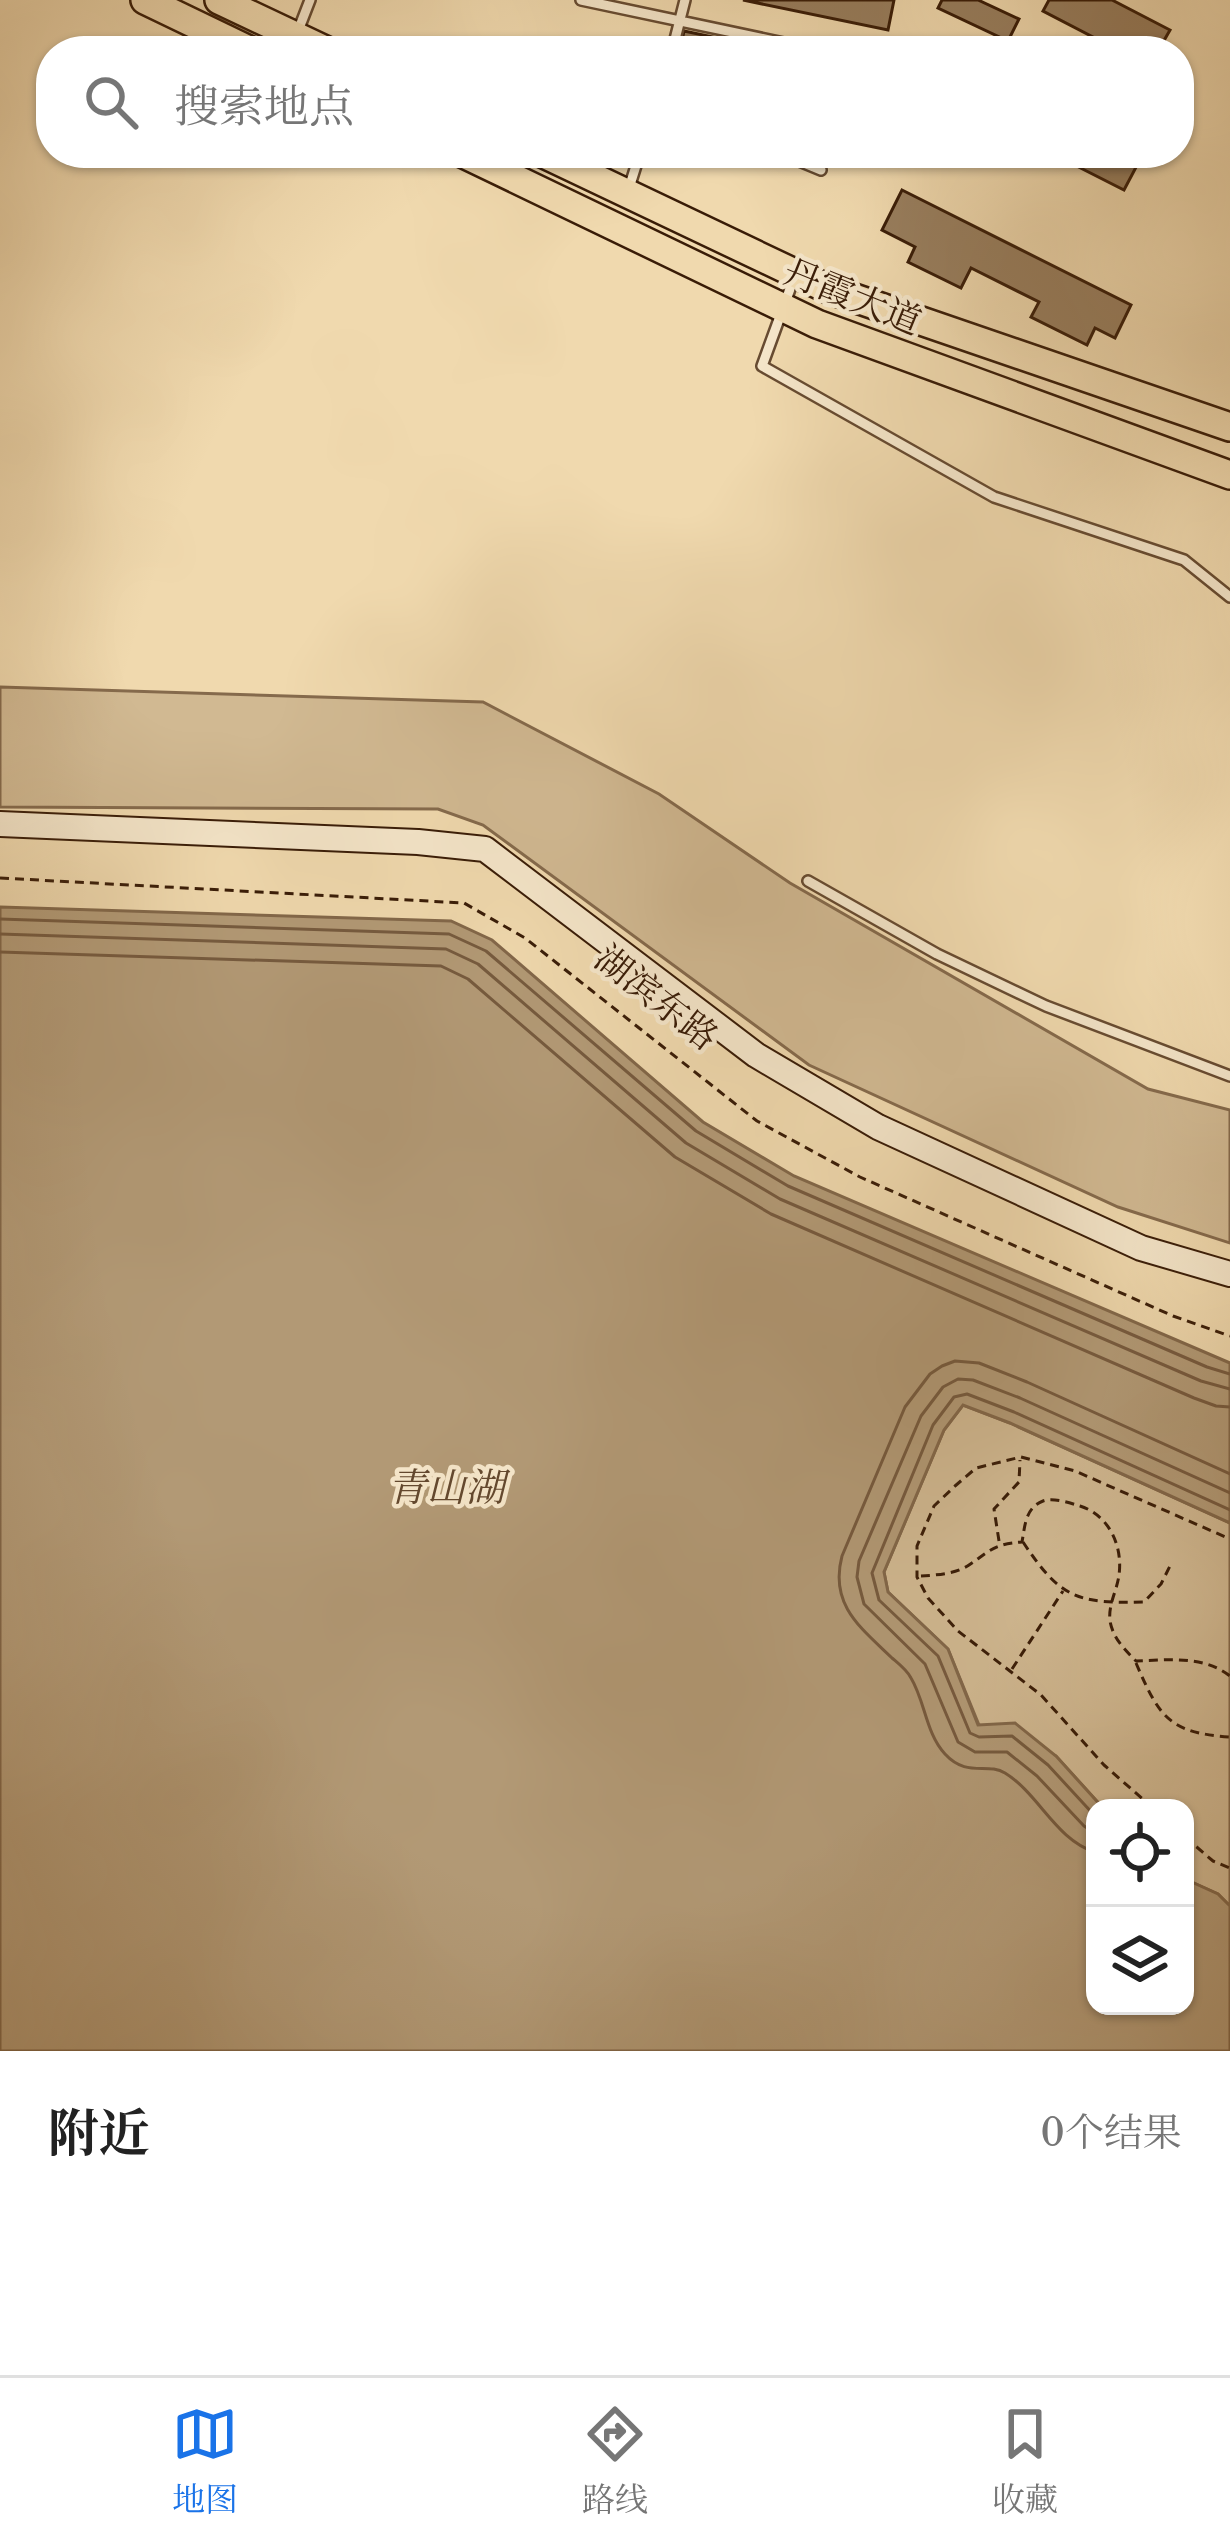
<!DOCTYPE html>
<html lang="zh">
<meta charset="utf-8">
<style>
:root{--surface:#fff;--page:#f6f6f6;--text:#222;--muted:#767676;--line:#e0e0e0;--accent:#1a73e8}
body{margin:0;font-family:"Libre Caslon Text","Noto Serif SC",serif;background:var(--page);color:var(--text)}
.controls{position:absolute;right:36px;bottom:36px;display:grid;overflow:hidden;border-radius:24px;box-shadow:0 3px 9px #0004}
.controls button{width:108px;height:108px;display:grid;place-items:center;padding:0;border:0;border-bottom:3px solid var(--line);background:var(--surface);color:var(--text);font:60px sans-serif}
.list{margin:0;padding:0;list-style:none}
h2{display:flex;justify-content:space-between;align-items:center;height:156px;margin:0;padding:0 48px;font-size:51px}
h2 small{font-size:39px;font-weight:400;color:var(--muted)}
.icon{flex:none;width:66px;height:66px;fill:none;stroke:currentColor;stroke-width:2;stroke-linecap:round;stroke-linejoin:round}
.map{position:relative;flex:none;width:1230px;height:2051px;overflow:hidden}
.search{position:absolute;background:var(--surface);box-shadow:0 3px 9px #0004;left:36px;right:36px;top:36px;height:132px;display:flex;align-items:center;gap:30px;box-sizing:border-box;padding:0 42px;border-radius:48px;color:var(--muted);font-size:45px}
.sheet{height:324px;background:var(--surface)}
nav{display:flex;justify-content:space-around;align-items:center;box-sizing:border-box;height:168px;border-top:3px solid var(--line);background:var(--surface);font-size:33px;color:var(--muted)}
nav a{display:grid;justify-items:center;gap:6px}
nav .on{color:var(--accent)}
.map>svg:first-child{display:block}
.green{fill:#d1b992;stroke:#856a4c;stroke-width:3}
.water{fill:#b29975;stroke:#826749;stroke-width:3}
.lines{fill:none;stroke-linecap:round;stroke-linejoin:round}
.shore{stroke:#765a3e;stroke-width:3}
.building{fill:#987e5e;stroke:#391c07;stroke-width:3}
.lane-casing{stroke:#674b31;stroke-width:14}
.secondary-casing{stroke:#391c07;stroke-width:28}
.primary-casing{stroke:#391c07;stroke-width:32}
.path{stroke:#391c07;stroke-width:3;stroke-dasharray:9 6;stroke-linecap:butt}
.lane{stroke:#f5e6ca;stroke-width:9}
.secondary{stroke:#f5e6ca;stroke-width:24}
.primary{stroke:#f0d9ae;stroke-width:27}
.labels{text-anchor:middle;dominant-baseline:central;stroke-width:9;stroke-linejoin:round;paint-order:stroke}
.street-label{font-size:36px;fill:#391c07;stroke:#f5e6ca}
.water-label{font-size:39px;font-style:italic;fill:#63482e;stroke:#f5e6ca}
</style>
<div class="map">
<svg width="1230" height="2051" viewBox="0 0 1230 2051">
<rect width="100%" height="100%" fill="#f0d9ae"/>
<filter id="stains"><feTurbulence type="fractalNoise" baseFrequency=".00167" numOctaves="4"/><feColorMatrix values="0 0 0 0 .2 0 0 0 0 .09 0 0 0 0 .02 0 0 0 .5 -.17"/></filter>
<radialGradient id="worn" r=".72"><stop offset=".6" stop-color="#630" stop-opacity="0"/><stop offset="1" stop-color="#630" stop-opacity=".3"/></radialGradient>
<path class="green" d="M0,687l483,15 176,92 131,89 358,206 82,21v133l-112,-36 -309,-142 -326,-240 -45,-16 -438,-2z
M963,1405l47,18 220,100v383l-12,-12 -33,-15v-71h-82l-47,-52 -77,-31 -31,-76 -60,-57 -4,-20 60,-142z"/>
<path class="water" d="M0,907l451,14 41,19 211,182 91,54 436,187v160l-220,-100 -47,-18 -19,25 -60,142 4,20 60,57 30,76 37,-2 41,33 47,52h-8v198h90v-127l33,15 12,12v145h-1230z"/>
<g class="lines">
<path class="shore" d="M0,919l449,15 37,17 210,180 92,55 419,181 23,7
M0,934l446,15 32,15 208,179 94,56 421,182 29,8
M0,952l441,14 27,13 207,178 96,57 423,184 22,8 14,1
M1095,1816l-47,-51 -36,-29 -33,1 -9,-4 -32,-77 -59,-56 -7,-27 61,-148 21,-28 13,-3 47,18 216,98
M1095,1833l-11,-7 -47,-50 -30,-24h-32l-17,-10 -33,-78 -61,-60 -7,-27 2,-16 62,-145 22,-29 15,-8 15,1 47,18 210,95
M1095,1852c-39,-12 -56,-58 -90,-79 -18,-11 -38,5 -60,-19 -19,-20 -20,-53 -34,-76 -4,-8 -12,-14 -19,-20 -31,-30 -63,-53 -50,-102l63,-149 25,-33 12,-8 13,-5 24,2 48,19 203,92"/>
</g>
<path class="building" d="M743,0h151l-6,30z
M942,0h36l41,19 -11,22 -70,-33z
M1049,0h63l58,30 -12,21h-38l-77,-40z
M684,31l95,20h-99z
M1051,153h90l2,1 -19,36z
M902,190l229,115 -16,33 -20,-10 -8,17 -56,-28 8,-15 -68,-34 -10,20 -53,-26 7,-15 -33,-17z"/>
<g class="lines">
<defs>
<path id="lane" d="M581,0l241,51
M298,31l12,-31
M672,51l13,-51
M780,153l41,17
M629,188l11,-35
M794,278l-32,88 232,131 190,63 46,37
M808,881l129,73 109,52 184,70"/>
<path id="secondary" d="M0,824l418,18 67,7 271,206 122,72 263,121 89,26"/>
<path id="primary" d="M145,0l106,51
M219,0l108,51
M462,153l355,171 413,151
M542,153l286,136 402,138"/>
</defs>
<use href="#lane" class="lane-casing"/>
<use href="#secondary" class="secondary-casing"/>
<use href="#primary" class="primary-casing"/>
<path class="path" d="M0,878l464,25 61,35 232,183 103,56 313,139 57,20
M999,1541l-5,-32 25,-27 1,-22
M1023,1542c37,56 54,62 121,60l17,-18 11,-22
M921,1576c15,-1 35,-2 48,-11 22,-15 25,-21 53,-23 3,-16 3,-34 21,-41 10,-4 27,2 37,5 29,9 43,40 39,69 -2,16 -11,29 -9,46 3,17 14,28 26,40 32,-1 67,-6 94,15
M1136,1663c23,53 32,70 94,74
M1012,1669l51,-78
M1153,1808l-49,-43 -63,-70 -83,-64 -30,-33 -11,-21v-31l17,-40 21,-20 21,-18 45,-11 54,14 155,68
M1185,1837l28,24 17,7"/>
<use href="#lane" class="lane"/>
<use href="#secondary" class="secondary"/>
<use href="#primary" class="primary"/>
</g>
<g class="labels">
<g class="street-label">
<text transform="translate(853 296) rotate(22)">丹霞大道</text>
<text transform="translate(657 997) rotate(38)">湖滨东路</text>
</g>
<g class="water-label">
<text x="446" y="1487">青山湖</text>
</g>
</g>
<rect width="100%" height="100%" filter="url(#stains)"/>
<rect width="100%" height="100%" fill="url(#worn)"/>
</svg>
<div class="controls">
<button><svg class="icon" aria-label="locate" viewBox="0 0 24 24"><circle cx="12" cy="12" r="6"/><path d="M12 2v4M12 18v4M2 12h4M18 12h4"/></svg></button>
<button><svg class="icon" aria-label="layers" viewBox="0 0 24 24"><path d="M12 4l9 5-9 5-9-5zM3 14l9 5 9-5"/></svg></button>
</div>
<div class="search"><svg class="icon" aria-label="search" viewBox="0 0 24 24"><circle cx="10" cy="10" r="6"/><path d="M15 15l6 6"/></svg>搜索地点</div>
</div>
<section class="sheet">
<h2>附近<small>0个结果</small></h2>
<ul class="list">
</ul>
</section>
<nav>
<a class="on"><svg class="icon" aria-label="map" viewBox="0 0 24 24"><path d="M3 6l6-2 6 2 6-2v14l-6 2-6-2-6 2zM9 4v14M15 6v14"/></svg>地图</a>
<a><svg class="icon" aria-label="directions" viewBox="0 0 24 24"><path d="M12 3l9 9-9 9-9-9zM9 14v-3h6M13 9l2 2-2 2"/></svg>路线</a>
<a><svg class="icon" aria-label="saved" viewBox="0 0 24 24"><path d="M7 4h10v16l-5-4-5 4z"/></svg>收藏</a>
</nav>
